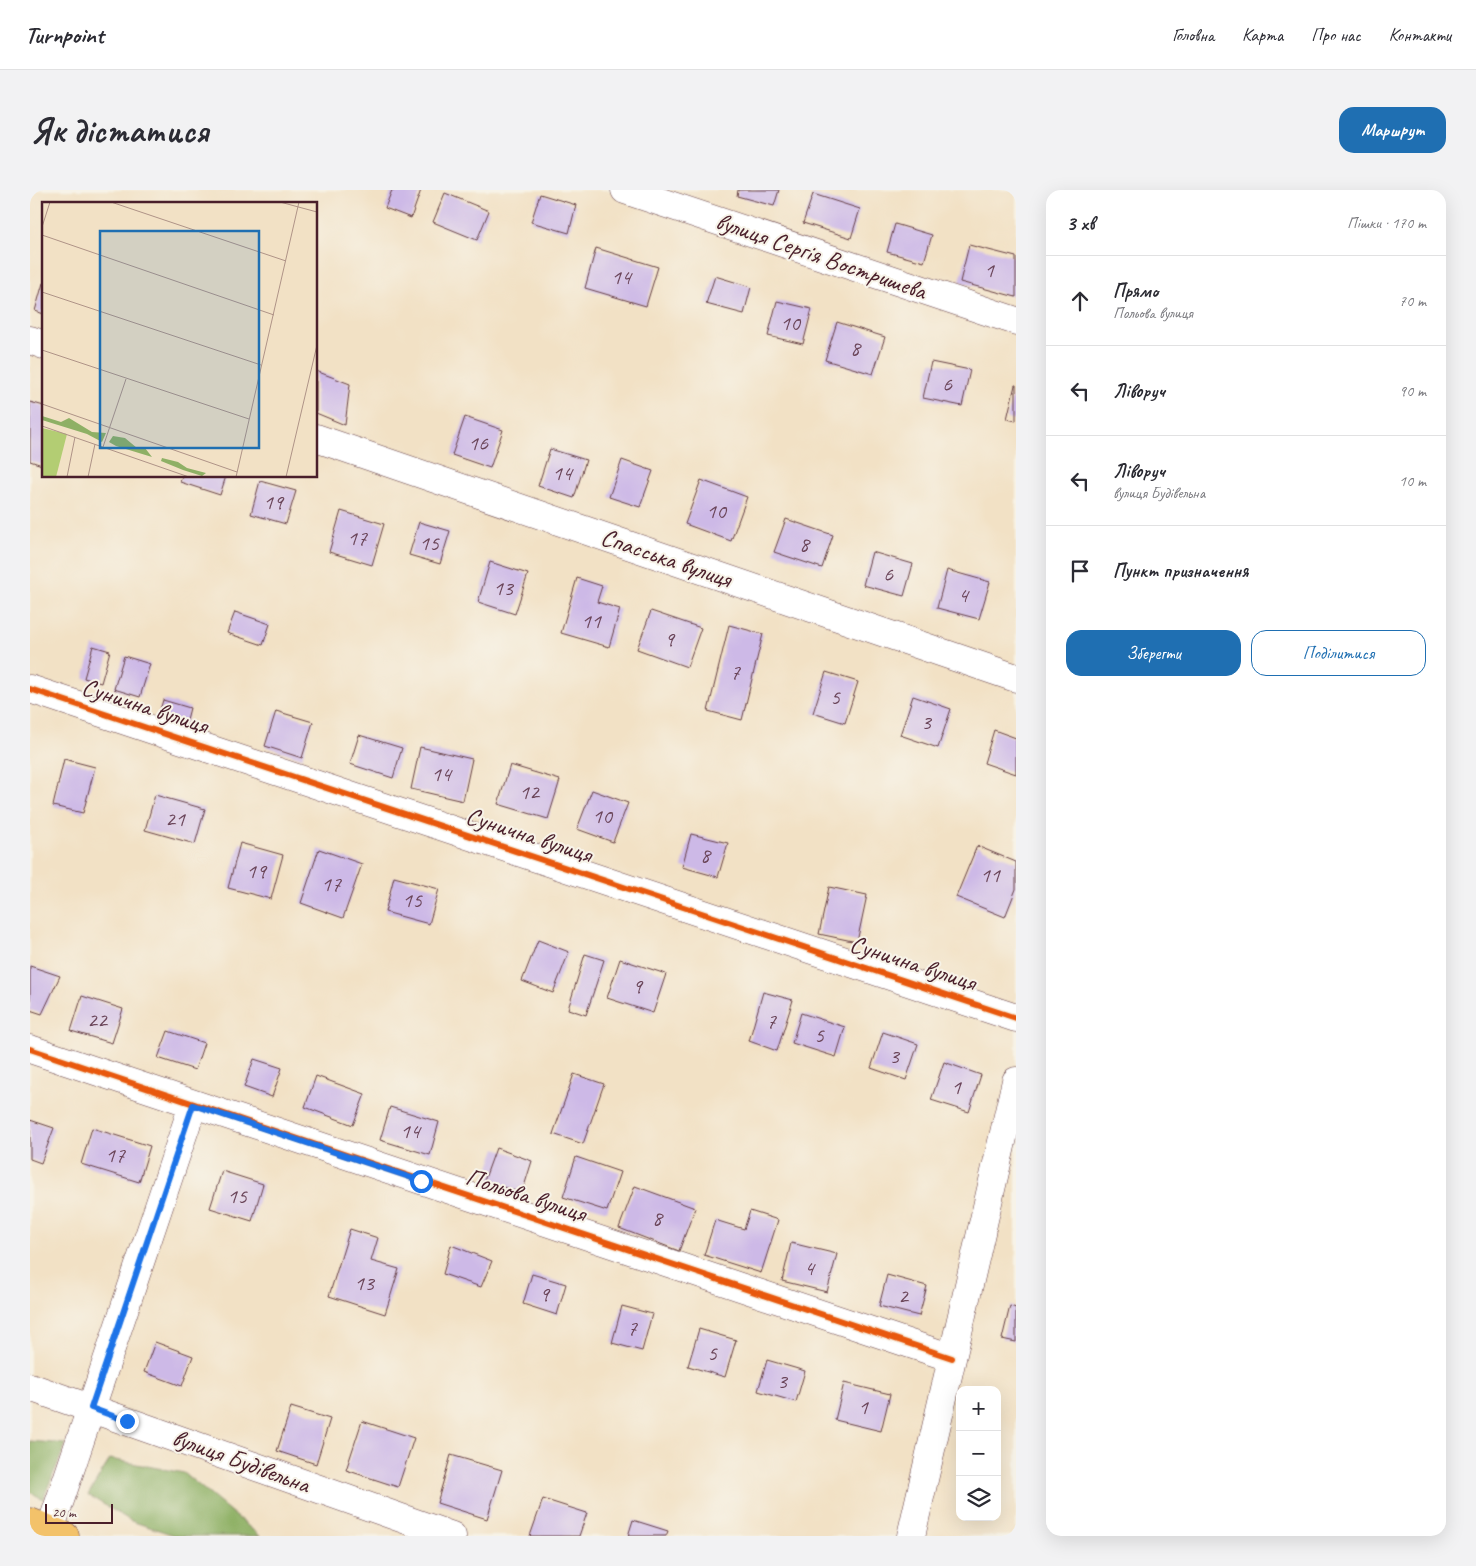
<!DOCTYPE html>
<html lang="uk">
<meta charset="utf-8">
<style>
:root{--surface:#fff;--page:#f2f2f3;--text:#2b2b33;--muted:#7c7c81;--line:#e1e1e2;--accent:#1f6fb2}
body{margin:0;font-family:Caveat,sans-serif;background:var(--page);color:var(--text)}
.controls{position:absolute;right:15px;bottom:15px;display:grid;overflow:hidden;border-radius:10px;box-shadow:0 5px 20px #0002}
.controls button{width:45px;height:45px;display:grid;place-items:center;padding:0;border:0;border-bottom:1px solid var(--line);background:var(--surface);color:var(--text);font:25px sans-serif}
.scale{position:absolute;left:15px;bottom:12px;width:68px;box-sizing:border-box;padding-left:5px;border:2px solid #4a1f2b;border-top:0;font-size:14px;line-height:18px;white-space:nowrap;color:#4a1f2b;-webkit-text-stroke:4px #f7f3e8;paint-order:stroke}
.stop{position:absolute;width:15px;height:15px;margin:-11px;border:4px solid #1a73e8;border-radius:50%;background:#fff}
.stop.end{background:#1a73e8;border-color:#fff;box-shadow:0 1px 5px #0008}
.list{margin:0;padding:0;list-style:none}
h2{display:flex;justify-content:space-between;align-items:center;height:65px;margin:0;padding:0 20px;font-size:21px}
h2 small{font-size:16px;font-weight:400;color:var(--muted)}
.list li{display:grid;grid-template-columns:32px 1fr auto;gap:15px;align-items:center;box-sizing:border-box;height:90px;padding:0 20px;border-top:1px solid var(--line)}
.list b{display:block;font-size:19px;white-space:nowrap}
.list p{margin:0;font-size:16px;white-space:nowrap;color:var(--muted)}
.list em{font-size:16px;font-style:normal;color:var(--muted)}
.actions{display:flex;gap:10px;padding:15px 20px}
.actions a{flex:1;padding:11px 0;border:1px solid var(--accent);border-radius:15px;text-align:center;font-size:18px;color:var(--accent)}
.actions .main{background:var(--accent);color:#fff}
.icon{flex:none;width:28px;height:28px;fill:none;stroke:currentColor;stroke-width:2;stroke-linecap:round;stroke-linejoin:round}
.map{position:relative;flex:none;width:986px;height:1346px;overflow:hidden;border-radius:15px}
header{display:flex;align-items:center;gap:30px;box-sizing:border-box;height:70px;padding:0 25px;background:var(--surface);border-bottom:1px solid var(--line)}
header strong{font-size:24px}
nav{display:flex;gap:28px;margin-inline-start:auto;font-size:18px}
.intro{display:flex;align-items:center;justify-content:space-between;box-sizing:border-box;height:120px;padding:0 30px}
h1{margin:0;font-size:35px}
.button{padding:12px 22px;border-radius:15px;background:var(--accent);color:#fff;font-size:18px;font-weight:700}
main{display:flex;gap:30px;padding:0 30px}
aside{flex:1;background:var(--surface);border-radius:15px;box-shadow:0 5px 20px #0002}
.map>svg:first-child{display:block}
.forest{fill:#8eb065;stroke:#6c6848}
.building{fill:#cdb9e7}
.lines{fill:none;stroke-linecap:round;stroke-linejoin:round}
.minor-casing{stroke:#633c42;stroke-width:29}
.major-casing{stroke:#633c42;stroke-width:29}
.minor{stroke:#fff;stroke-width:28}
.major{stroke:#f3c26a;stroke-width:28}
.cycleway-casing{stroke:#f7f3e8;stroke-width:9}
.cycleway{stroke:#e8590c;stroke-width:6}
.route{stroke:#1a73e8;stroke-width:6}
.labels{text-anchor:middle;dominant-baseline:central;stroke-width:4;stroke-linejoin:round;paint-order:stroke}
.number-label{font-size:22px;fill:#6b465a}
.street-label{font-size:25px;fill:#4a1f2b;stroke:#f7f3e8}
.inset-road{fill:none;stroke:#af9387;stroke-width:1}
.view{fill:#1f6fb2;fill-opacity:0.15;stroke:#1f6fb2;stroke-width:2.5}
.inset-edge{fill:none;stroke:#4a1f2b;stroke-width:2.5}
</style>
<header>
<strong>Turnpoint</strong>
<nav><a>Головна</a><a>Карта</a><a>Про нас</a><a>Контакти</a></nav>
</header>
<div class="intro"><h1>Як дістатися</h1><a class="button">Маршрут</a></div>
<main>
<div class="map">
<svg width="986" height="1346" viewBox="0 0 986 1346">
<rect width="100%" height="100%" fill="#f7f3e8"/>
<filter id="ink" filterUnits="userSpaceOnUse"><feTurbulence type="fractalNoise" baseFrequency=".02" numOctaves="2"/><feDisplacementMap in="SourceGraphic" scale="10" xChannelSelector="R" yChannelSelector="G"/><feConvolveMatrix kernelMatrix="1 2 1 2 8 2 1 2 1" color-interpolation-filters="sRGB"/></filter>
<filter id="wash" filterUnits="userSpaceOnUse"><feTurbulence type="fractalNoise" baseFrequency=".0096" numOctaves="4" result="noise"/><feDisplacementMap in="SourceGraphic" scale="20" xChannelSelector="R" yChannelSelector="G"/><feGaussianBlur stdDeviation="1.12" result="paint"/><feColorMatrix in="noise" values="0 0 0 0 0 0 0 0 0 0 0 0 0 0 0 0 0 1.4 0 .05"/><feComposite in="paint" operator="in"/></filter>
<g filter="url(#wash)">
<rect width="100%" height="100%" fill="#f2e1c5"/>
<path class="forest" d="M0,1251l36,3 -23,55 -13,-7z
M80,1269l74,14 76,63h-83l-46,-15 -43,-26z"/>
<g id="blocks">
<path class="building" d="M362,0h29l-10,28 -26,-10z
M708,0h41l-5,16 -37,-10z
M415,3l44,18 -12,29 -44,-18z
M510,4l36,11 -7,28 -38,-11z
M783,4l47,15 -9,29 -48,-15z
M865,34l37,11 -8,27 -37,-10z
M939,55l47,12v40l-56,-15z
M566,58l62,19 -12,39 -61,-18z
M685,86l36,11 -7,27 -38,-10z
M13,93h1v31l-9,-3z
M747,111l35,8 -9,35 -35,-8z
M807,132l48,15 -12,37 -48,-14z
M901,172l39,8 -8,36 -39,-8z
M286,181l34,13 -5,41 -29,-12z
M985,195h1v36l-9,-2z
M0,212l14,4v52l-2,7 -12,-4z
M435,227l38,13 -13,38 -38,-13z
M520,259l36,11 -12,38 -36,-12z
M592,270l31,11 -13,36 -31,-10z
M152,286h44l-6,19 -40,-13z
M671,290l46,17 -16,44 -46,-17z
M230,291l36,10 -10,33 -35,-10z
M311,321l43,13 -12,41 -43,-13z
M756,329l47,16 -11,33 -48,-16z
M389,332l31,9 -10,33 -31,-9z
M842,362l41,12 -9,32 -41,-11z
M460,372l38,12 -13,40 -37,-12z
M917,380l43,12 -11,37 -42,-11z
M547,388l25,8 -5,16 23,7 -11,38 -48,-14z
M621,421l50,17 -14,39 -50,-18z
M205,422l35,12 -7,21 -36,-12z
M699,435l34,9 -21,86 -34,-9z
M63,456l17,5 -9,32 -17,-5z
M94,466l26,8 -10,33 -26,-8z
M796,482l32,10 -13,41 -32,-10z
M883,506l38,13 -13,39 -38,-13z
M133,510l27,8 -6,23 -28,-8z
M246,521l37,11 -11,36 -37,-12z
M964,540l22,8v36l-32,-11z
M329,545l43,13 -9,30 -43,-14z
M390,557l52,12 -9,42 -52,-12z
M34,569l31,8 -12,46 -30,-7z
M480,575l50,15 -12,39 -50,-15z
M562,600l36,13 -15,39 -36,-13z
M125,605l50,14 -10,35 -50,-14z
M661,644l37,9 -10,34 -36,-10z
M210,653l43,12 -12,44 -43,-11z
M947,656l39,16v27l-11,28 -49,-20z
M289,659l43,15 -19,54 -42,-15z
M364,687l45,12 -10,35 -44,-12z
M799,697l38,8 -10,47 -38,-8z
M508,750l31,12 -16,41 -31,-12z
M555,764l19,6 -18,55 -18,-6z
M590,769l46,15 -13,39 -46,-15z
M0,776l30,10 -18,38 -12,-4z
M733,802l30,8 -16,51 -28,-10z
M52,806l41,13 -11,34 -41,-12z
M771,823l44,14 -9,30 -44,-14z
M138,841l36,12 -9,27 -37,-12z
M853,842l35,12 -12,36 -35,-12z
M224,869l28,9 -10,29 -28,-10z
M914,872l37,13 -12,37 -38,-12z
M544,884l30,10 -21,60 -30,-10z
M286,886l49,18 -12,31 -48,-18z
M360,917l49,15 -9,33 -50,-15z
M0,930l24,8 -13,35 -11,-4z
M62,938l58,18 -11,36 -58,-18z
M466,958l36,13 -10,32 -38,-12z
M546,967l44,15 -13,39 -44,-14z
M192,981l41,13 -11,37 -42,-13z
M605,996l60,22 -16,43 -60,-23z
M720,1021l28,9 -17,53 -57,-18 11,-35 29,9z
M320,1039l28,9 -7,23 28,8 -14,45 -56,-18z
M761,1053l46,11 -10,38 -45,-11z
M421,1055l41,16 -11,26 -38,-13z
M502,1084l34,10 -9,31 -34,-11z
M857,1085l40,11 -8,30 -40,-10z
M592,1116l30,8 -10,37 -30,-8z
M980,1116l6,2v34l-14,-3z
M669,1139l37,11 -11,37 -37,-11z
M125,1152l38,14 -11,30 -38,-14z
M737,1170l38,11 -9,31 -38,-11z
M814,1193l46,11 -9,37 -46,-11z
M261,1217l39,12 -14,45 -39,-13z
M332,1231l52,17 -16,49 -52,-17z
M421,1265l51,15 -15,49 -50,-16z
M513,1309l44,14 -8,23h-49z
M603,1330l35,11 -2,5h-38z"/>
</g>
</g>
<g filter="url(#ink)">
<use href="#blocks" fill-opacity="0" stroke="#633c42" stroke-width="1"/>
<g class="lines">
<defs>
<path id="minor" d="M595,0l391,131
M0,150l14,5
M286,248l700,240
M0,499l986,329
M0,859l922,309
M0,1197l422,149
M20,1340l143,-425
M881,1346l105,-455"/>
<path id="major" d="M0,1332l35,14"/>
</defs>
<use href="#minor" class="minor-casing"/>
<use href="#major" class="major-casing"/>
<use href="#minor" class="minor"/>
<use href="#major" class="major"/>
<defs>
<path id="cycleway" d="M0,499l986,329
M0,859l922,309"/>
</defs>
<use href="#cycleway" class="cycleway-casing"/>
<use href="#cycleway" class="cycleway"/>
</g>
</g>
<g class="lines" filter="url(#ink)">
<path class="route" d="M97,1231l-36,-13 102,-303 228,76"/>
</g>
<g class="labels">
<g class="number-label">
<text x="959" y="80">1</text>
<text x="591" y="87">14</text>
<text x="760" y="133">10</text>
<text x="825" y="158">8</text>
<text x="917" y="194">6</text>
<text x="448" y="253">16</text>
<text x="532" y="283">14</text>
<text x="243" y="312">19</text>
<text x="686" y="321">10</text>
<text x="327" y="348">17</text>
<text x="399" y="353">15</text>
<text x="774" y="354">8</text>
<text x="858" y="384">6</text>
<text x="473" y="398">13</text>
<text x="933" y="405">4</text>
<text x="561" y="431">11</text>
<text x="639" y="449">9</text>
<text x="705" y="482">7</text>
<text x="805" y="507">5</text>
<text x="896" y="532">3</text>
<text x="411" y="584">14</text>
<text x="499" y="602">12</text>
<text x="572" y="626">10</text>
<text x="145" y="629">21</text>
<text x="675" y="665">8</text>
<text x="226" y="681">19</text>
<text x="960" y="685">11</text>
<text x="301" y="694">17</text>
<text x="382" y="710">15</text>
<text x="607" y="796">9</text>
<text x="67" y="830">22</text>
<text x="741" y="831">7</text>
<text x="789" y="845">5</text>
<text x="864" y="866">3</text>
<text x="926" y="897">1</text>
<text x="380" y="941">14</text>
<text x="85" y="965">17</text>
<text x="207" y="1006">15</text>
<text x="627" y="1028">8</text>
<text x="779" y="1078">4</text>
<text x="334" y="1093">13</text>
<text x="514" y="1104">9</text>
<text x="873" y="1106">2</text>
<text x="602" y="1138">7</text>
<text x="682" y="1163">5</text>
<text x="752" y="1191">3</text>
<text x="833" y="1217">1</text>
</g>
<g class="street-label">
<text transform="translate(791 66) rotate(19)">вулиця Сергія Востришева</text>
<text transform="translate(636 368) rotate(19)">Спасська вулиця</text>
<text transform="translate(115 516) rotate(18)">Сунична вулиця</text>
<text transform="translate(499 645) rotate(18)">Сунична вулиця</text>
<text transform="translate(883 773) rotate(18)">Сунична вулиця</text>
<text transform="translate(496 1005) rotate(18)">Польова вулиця</text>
<text transform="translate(211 1271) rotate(20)">вулиця Будівельна</text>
</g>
</g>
<g transform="translate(12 12)">
<rect width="275" height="275" fill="#f2e1c5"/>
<path d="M0,226l25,6 -11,43h-14z" fill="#b3cd73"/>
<path d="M0,214l19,6 8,-4 23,14 14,1 -4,9 -15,-8 -45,-14zM71,234l12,2 12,10h8l7,9 -36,-11 -7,-4zM120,256l16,4 9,6 19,5 -4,3 -19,-6 -22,-9z" fill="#8eb065"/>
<path class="inset-road" d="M69,0l175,59M238,0l37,10M0,25l8,-25M0,33l232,80M0,90l219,73M0,148l207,69M0,202l195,68M0,224l147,51M61,245l23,-68M25,275l8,-40M46,275l7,-33M194,275l63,-275M244,275l31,-132"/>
<path class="view" d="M58,29h159v217h-159z"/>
<rect width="275" height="275" class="inset-edge"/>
</g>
</svg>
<div class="controls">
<button>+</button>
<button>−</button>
<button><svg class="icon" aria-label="layers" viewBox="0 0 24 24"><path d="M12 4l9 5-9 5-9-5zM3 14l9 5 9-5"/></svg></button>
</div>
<div class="scale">20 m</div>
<div class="stop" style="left:391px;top:991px"></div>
<div class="stop end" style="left:97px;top:1231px"></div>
</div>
<aside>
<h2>3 хв<small>Пішки · 170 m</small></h2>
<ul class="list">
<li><svg class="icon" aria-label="ahead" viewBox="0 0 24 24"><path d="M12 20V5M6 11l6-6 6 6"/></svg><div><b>Прямо</b><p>Польова вулиця</p></div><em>70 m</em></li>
<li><svg class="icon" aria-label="left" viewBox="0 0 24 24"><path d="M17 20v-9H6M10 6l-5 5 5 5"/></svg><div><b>Ліворуч</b></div><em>90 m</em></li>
<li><svg class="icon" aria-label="left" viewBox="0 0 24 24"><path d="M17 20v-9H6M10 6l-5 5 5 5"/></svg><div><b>Ліворуч</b><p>вулиця Будівельна</p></div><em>10 m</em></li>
<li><svg class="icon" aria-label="arrive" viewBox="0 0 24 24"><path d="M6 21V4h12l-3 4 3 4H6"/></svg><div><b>Пункт призначення</b></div></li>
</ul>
<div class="actions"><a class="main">Зберегти</a><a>Поділитися</a></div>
</aside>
</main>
